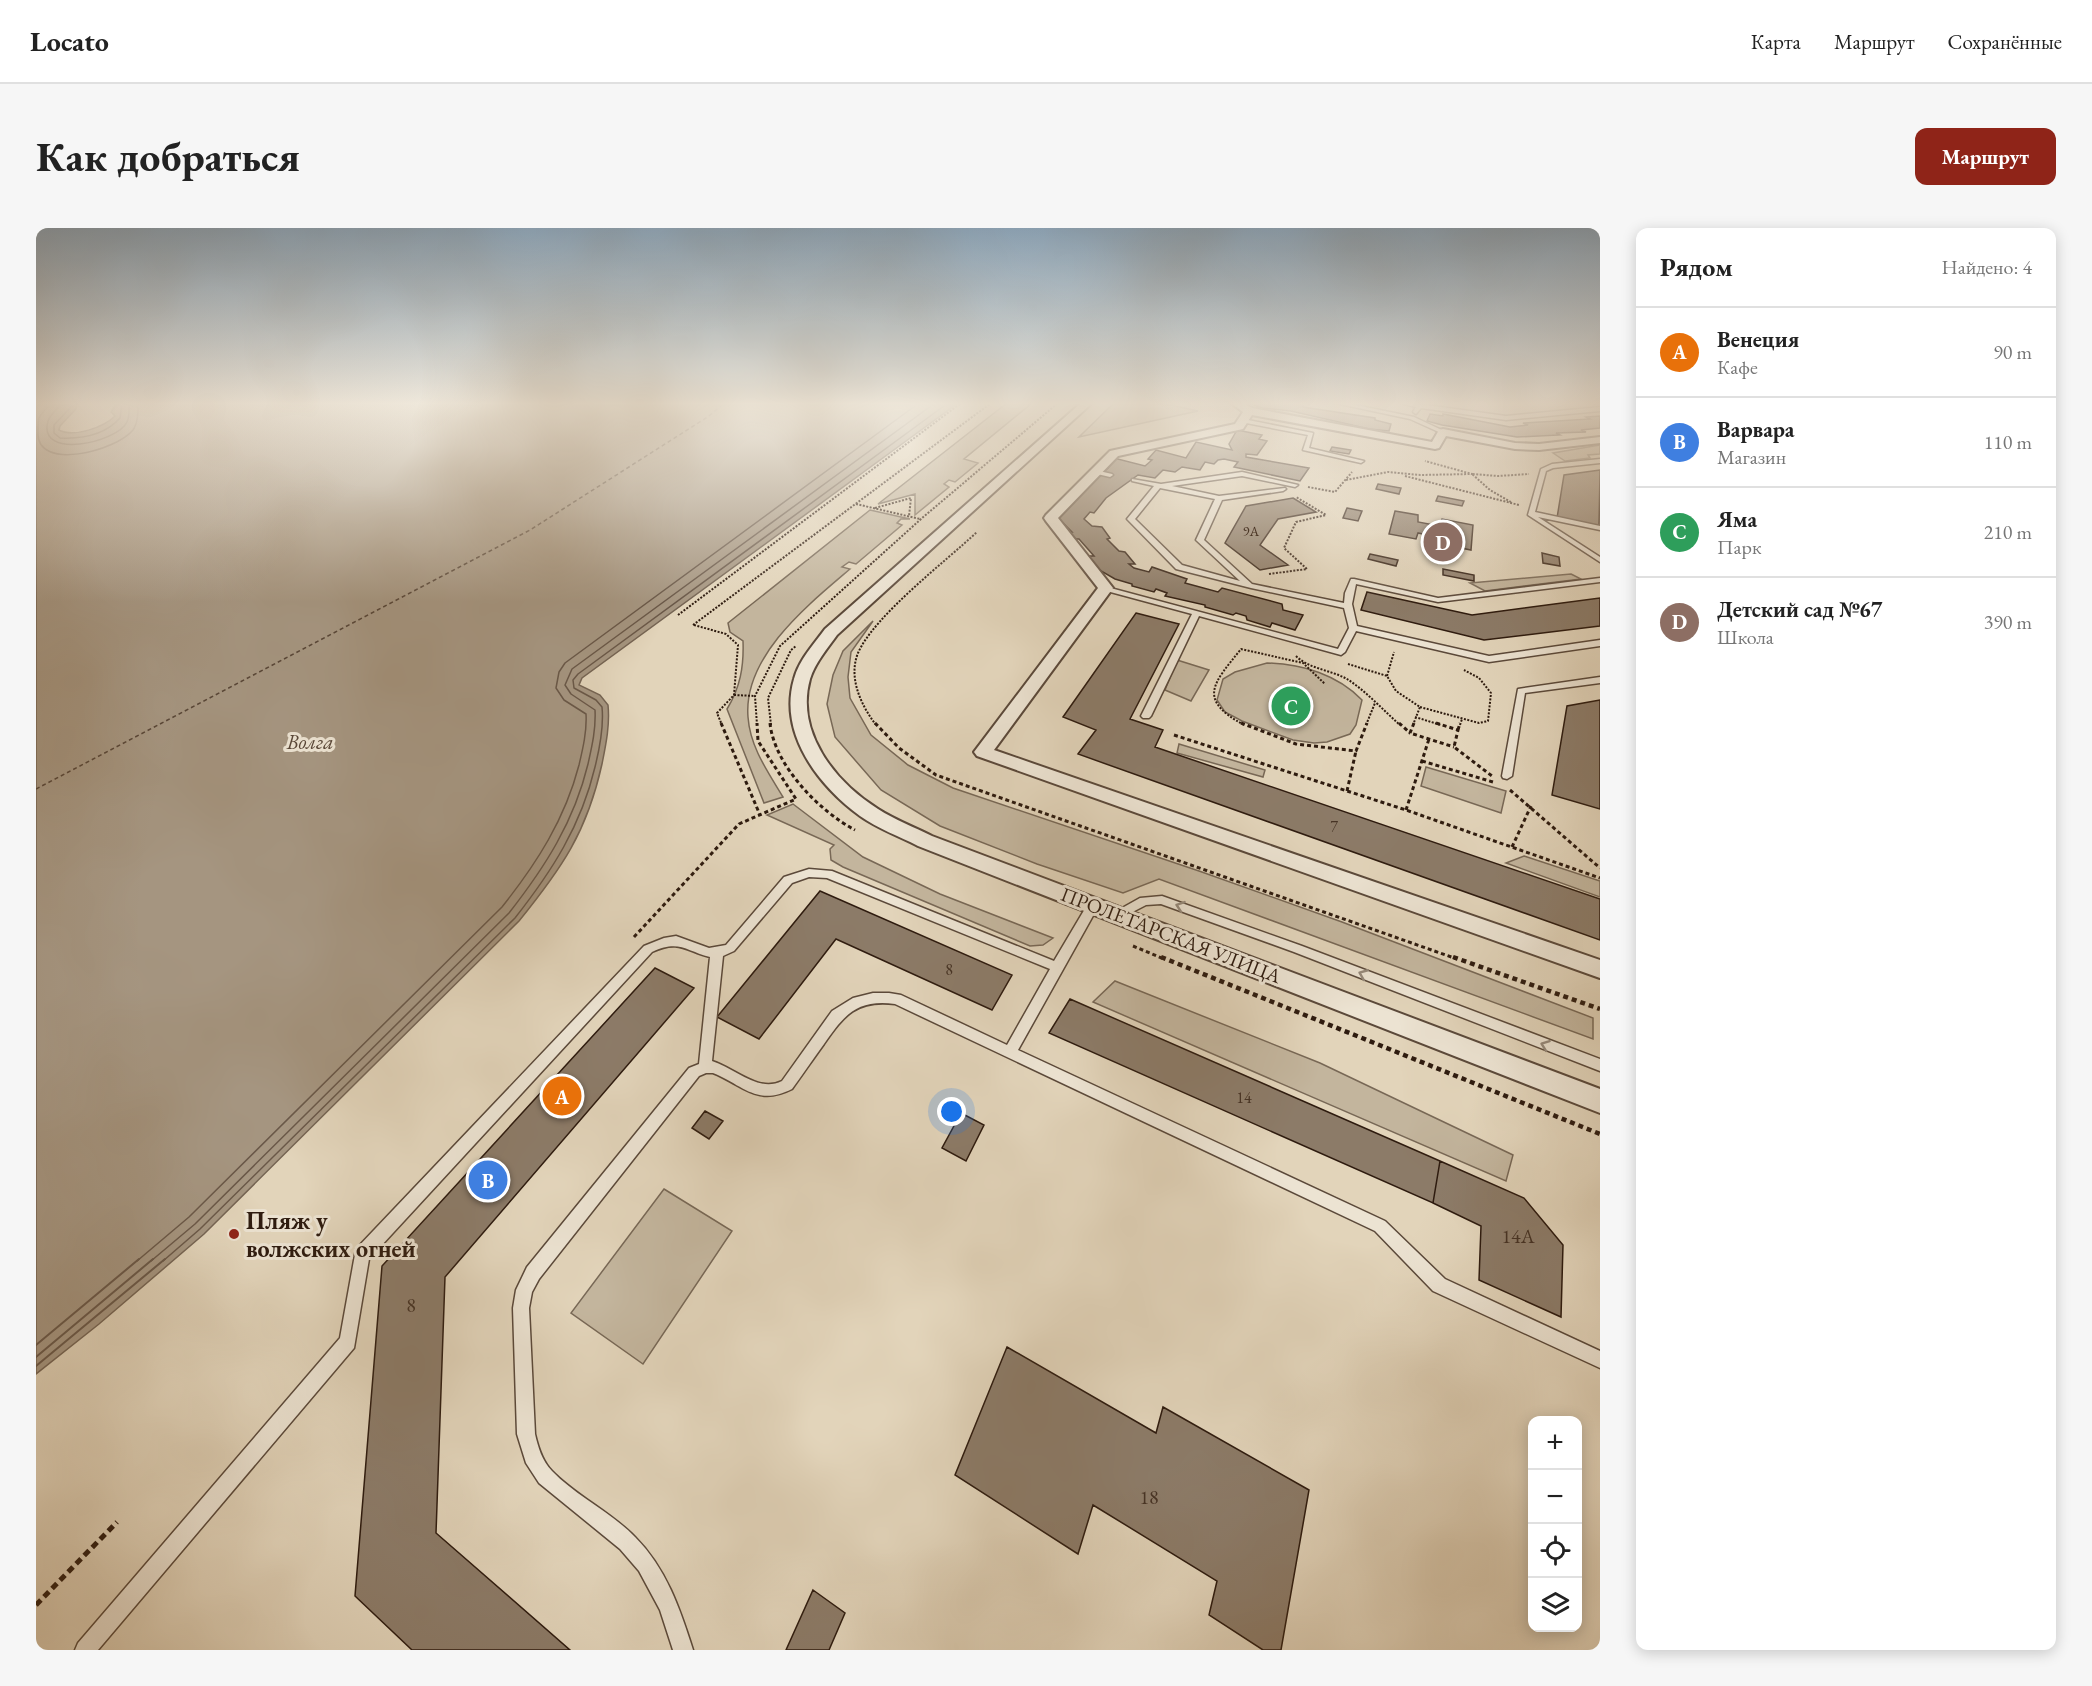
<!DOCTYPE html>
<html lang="ru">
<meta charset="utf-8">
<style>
:root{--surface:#fff;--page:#f6f6f6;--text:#222;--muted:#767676;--line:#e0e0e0;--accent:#8f2418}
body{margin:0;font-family:"EB Garamond",serif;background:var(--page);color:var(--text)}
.controls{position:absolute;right:18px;bottom:18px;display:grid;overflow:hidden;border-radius:12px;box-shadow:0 3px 15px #0003}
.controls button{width:54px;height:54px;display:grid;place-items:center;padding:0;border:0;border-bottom:2px solid var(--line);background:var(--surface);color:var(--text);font:30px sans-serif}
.you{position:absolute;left:916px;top:884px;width:21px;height:21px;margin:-15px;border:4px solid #fff;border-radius:50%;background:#1a73e8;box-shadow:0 0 0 9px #1a73e833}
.badge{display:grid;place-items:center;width:39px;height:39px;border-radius:50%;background:var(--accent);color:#fff;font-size:20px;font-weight:700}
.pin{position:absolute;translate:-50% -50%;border:3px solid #fff;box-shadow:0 2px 6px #0006}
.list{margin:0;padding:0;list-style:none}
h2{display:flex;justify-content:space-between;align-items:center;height:78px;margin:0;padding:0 24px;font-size:26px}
h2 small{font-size:20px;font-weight:400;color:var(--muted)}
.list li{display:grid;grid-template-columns:39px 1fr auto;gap:18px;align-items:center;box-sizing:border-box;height:90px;padding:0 24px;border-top:2px solid var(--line)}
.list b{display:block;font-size:22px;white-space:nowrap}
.list p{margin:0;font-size:20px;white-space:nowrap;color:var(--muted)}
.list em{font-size:20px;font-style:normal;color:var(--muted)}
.icon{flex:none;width:33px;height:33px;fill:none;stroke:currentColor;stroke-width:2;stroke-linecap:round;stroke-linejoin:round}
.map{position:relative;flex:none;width:1564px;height:1422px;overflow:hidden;border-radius:12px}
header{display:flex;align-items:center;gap:36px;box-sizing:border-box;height:84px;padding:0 30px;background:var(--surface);border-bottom:2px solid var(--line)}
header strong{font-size:28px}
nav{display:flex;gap:33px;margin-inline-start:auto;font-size:21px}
.intro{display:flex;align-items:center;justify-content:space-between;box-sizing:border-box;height:144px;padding:0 36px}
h1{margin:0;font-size:42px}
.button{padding:15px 27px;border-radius:12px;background:var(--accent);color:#fff;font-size:21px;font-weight:700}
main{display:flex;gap:36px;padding:0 36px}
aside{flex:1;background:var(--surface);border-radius:12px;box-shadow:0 3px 15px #0003}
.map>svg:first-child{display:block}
.green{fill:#c3b59d;stroke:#786856;stroke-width:1.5}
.water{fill:#a59580;stroke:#756453;stroke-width:1.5}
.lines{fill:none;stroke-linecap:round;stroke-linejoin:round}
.shore-far1{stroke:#6a5848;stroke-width:1.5}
.shore{stroke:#6a5848;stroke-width:2}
.ferry{stroke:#584637;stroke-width:1.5;stroke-dasharray:4 3;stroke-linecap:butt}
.building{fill:#8c7b68;stroke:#2e1b0f;stroke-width:1.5}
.lane-casing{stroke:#5b493a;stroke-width:3}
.street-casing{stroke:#5b493a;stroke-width:4}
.path-far3{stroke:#2e1b0f;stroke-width:2;stroke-dasharray:2 1.5;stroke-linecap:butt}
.path-far2{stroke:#2e1b0f;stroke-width:3;stroke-dasharray:4 3;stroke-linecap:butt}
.path-far1{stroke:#2e1b0f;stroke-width:4.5;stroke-dasharray:5 4;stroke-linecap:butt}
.path{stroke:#2e1b0f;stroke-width:5;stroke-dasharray:7 4.5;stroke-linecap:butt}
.lane{fill:#ece3d2;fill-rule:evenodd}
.street{fill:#ece3d2;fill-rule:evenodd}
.oneway{stroke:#96897a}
.poi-dot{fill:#8f2418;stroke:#ece3d2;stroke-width:2}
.labels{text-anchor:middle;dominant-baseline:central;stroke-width:6;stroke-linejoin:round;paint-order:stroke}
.far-number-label{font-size:14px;fill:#463325}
.number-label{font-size:16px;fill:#463325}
.street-label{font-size:20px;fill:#2e1b0f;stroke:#ece3d2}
.near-number-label{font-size:20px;fill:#463325}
.water-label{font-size:21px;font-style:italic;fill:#584637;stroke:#ece3d2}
.near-poi-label{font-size:24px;font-weight:bold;fill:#2e1b0f;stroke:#ece3d2;text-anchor:start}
</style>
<header>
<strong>Locato</strong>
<nav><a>Карта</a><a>Маршрут</a><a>Сохранённые</a></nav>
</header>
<div class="intro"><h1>Как добраться</h1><a class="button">Маршрут</a></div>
<main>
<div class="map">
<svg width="1564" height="1422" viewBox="0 0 1564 1422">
<rect width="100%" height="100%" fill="#e2d4ba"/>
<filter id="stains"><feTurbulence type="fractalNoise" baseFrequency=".00333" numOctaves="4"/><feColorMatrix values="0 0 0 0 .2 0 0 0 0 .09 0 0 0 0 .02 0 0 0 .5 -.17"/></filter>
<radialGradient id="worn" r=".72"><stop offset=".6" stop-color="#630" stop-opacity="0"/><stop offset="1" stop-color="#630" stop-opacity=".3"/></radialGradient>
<path class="green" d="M971,175h25l-68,56 14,4 -23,19 -6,-2 -5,4 5,3 -34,28v-21l-37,10z
M1078,175h47l37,8 -119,26z
M1564,217v9l-12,1 2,3 -25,3 -12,-8z
M834,282l40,9h-9l-4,4 5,2 -46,39 -7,-2 -7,5 8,2c-41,35 -107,87 -102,148 2,30 20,55 35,80l-19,6 -37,-94c13,-21 17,-42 16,-68l-13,-9 -2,-9z
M1535,346l10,5 -96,12 -15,-8z
M837,393l-22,31 -3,25 2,21 21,37 37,30 45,23 246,83 143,51 251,96v21l-434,-160 -36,14 -86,-29 -97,-38 -59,-36 -46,-53 -8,-33 6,-29 10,-24z
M1141,432l32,10 -18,31 -26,-11z
M1231,435c36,1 71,12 95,37l-6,25 -6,9 -23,8 -13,1 -21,-3 -51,-19 -17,-9 -8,-12 6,-21 12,-7z
M1143,516l86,26 -2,7 -86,-24z
M1390,539l80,24 -5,22 -80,-27z
M757,576l70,53 77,37 113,44 -10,7 -13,1 -187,-79 -12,-7 -1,-11 4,-4 -67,-30z
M1488,628l76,25v16l-94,-34z
M1079,753l205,82 193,92 -7,26 -413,-179z
M628,961l68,42 -89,133 -72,-51z"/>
<path class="water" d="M0,175h40v6l-16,17 -1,4c15,8 45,-3 56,-14l-4,-4 6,-9h841l-376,275 -3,7 21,10 8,10c2,20 -2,39 -6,59 -15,68 -40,104 -83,157l-315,313 -105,90 -63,50z"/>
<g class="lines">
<path class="shore-far1" d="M15,175c-3,4 -10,10 -12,15 -1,3 -1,10 -1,14 -2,40 78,19 95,-2 5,-7 5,-18 5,-27
M27,175c-5,5 -13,11 -15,18 -11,39 69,22 79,1 3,-6 2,-13 2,-19
M35,175l-1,5 -16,17v8l6,5c22,1 45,-3 60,-20l2,-15
M101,1033l52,-44 313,-310c35,-44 63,-88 77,-142 4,-17 8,-34 7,-51l-22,-14 -8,-12 3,-16 6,-9 354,-260
M115,1033l44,-37 314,-311c36,-46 65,-91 79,-149 4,-18 8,-35 7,-54l-24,-16 -6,-9 7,-16 363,-266
M127,1033l37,-32 315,-311c37,-47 66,-92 80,-151 5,-20 9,-40 7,-60l-6,-7 -22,-12 -1,-8 5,-6 370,-271"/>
<path class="shore" d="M0,1117l103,-86
M0,1129l117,-98
M0,1138l129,-107"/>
<path class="ferry" d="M0,561l494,-259 179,-114 15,-13"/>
</g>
<path class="building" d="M1213,175h45l9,1v3l72,11v2l16,4 -2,7 -20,-2 -78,-18 -29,-3z
M1394,186l13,2v-2l67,13 18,-2 -5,-2 67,-4 -4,-2 14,-1v12l-19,2 5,2 -30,1 4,2 -43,2 -75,-12 -15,-4z
M1201,202l25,5 -3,4 8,2 -10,14 -11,-1v3l63,11 -9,13 -66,-14 4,-5 -14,-3 -6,1 -4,4 -9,-2 -5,8 -18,-3 -7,5 -12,-2 -8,8 -17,-3 -32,23 -12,15 -4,-1 -6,7 8,7 10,1 8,11 -3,1 12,12 6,1 10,12h-6l5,4 15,4 3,-5 35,12 -2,4 33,9 4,-4 60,16 1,6 20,5 -8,15 -23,-7 -2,4 -23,-7 -1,-4 -10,-3 -3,2 -28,-8v-2l-40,-9 2,-3 -11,-4 -2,3 -22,-6v-2l-17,-5 -14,-8 -15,-15h8l-15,-17h-6l-6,-7h5l-16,-16 38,-38 14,-10 -3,-1 9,-9 31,8 7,-6 -4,-1 8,-9 30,8 10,-16 36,8 -3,-6z
M1296,219l19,3 -2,4 -19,-3z
M1564,242l-1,57 -42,-9 7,-43z
M1342,256l23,4 -2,6 -23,-5z
M1402,268l26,5 -2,5 -26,-5z
M1257,270l23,14 -38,7 -18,26 28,20 -28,5 -35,-27 21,-37z
M1311,280l15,3 -4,10 -15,-3z
M1359,283l23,4v7l21,4 3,-7 31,6 -2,25 -30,-6v-6l-23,-5 -2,6 -27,-5z
M1506,325l17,4 1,9 -17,-3z
M1334,326l28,6 -2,6 -28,-7z
M1407,341l31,6v6l-31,-6z
M1331,364l105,23 128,-17v28l-116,14 -123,-30z
M1100,385l43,11 -49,95 33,11 -8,17 445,152v41l-522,-186 18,-24 -33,-13z
M1564,472v109l-48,-14 15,-89z
M784,663l192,84 -20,35 -156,-71 -77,100 -42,-22z
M619,740l39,20 -249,289 -9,256 134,117h-158l-57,-54 27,-330z
M1034,771l370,162 -7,42 -384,-170z
M669,883l18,10 -14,18 -17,-11z
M925,885l23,12 -18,36 -24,-13z
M1404,933l84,37 39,47 -2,72 -82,-37 2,-54 -48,-23z
M971,1119l149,86 7,-26 146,83 -28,160h-18l-54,-35 8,-34 -124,-76 -15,49 -123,-79z
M777,1362l32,23 -16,37h-43z"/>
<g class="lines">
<defs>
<path id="lane" d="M1299,175h11l68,14 32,15 -5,1 -31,-14z
M1364,175h12l94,13 94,-9v4l-94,9 -85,-12 -5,6 -3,-2 3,-5z
M1207,191l70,14 -4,15 55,13 -3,2 -58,-13 5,-15 -67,-13z
M1564,231v4l-47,5 -7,3 -11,41 65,14v4l-62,-13 62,40v5l-72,-47 13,-46 11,-5z
M1059,242l17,4 1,1 -3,2 -17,-4v-2z
M1206,244l56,13 -3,2 -53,-11 -70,10 47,10 66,-8 1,1 -3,2 -61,9 -18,40 48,44 92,19 1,-10 6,-14h3l84,19 162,-20v4l-162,20 -82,-18 -4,20 5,22 132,30 111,-16v6l-111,16 -133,-31 -11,21 -4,3 -142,-39 -48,100 -2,2h-6l-2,-2 51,-102 -89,-24v-4l235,63 11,-21 -5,-20 -93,-20 -75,-19 -49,-50 27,-33 -22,-5v-2l29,5zM1124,260l55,11 -19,41 44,41 -58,-16 -47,-46z
M1564,449v6l-75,10 -13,83 -5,3 -4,-1 -1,-2 16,-87z
M773,641l23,2 222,90 35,-59h8l2,3 -81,145 367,171 60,58 155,72v17l-167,-77 -58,-60 -480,-227c-38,-5 -51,11 -71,40 -11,15 -21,30 -32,45 -35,18 -49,-4 -79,-16h-7l-7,3 -160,203 -7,13 -3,16 6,126c3,13 7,27 17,37 24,25 59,41 83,66 31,31 45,72 58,113h-20l-13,-40 -21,-39 -19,-22 -81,-66 -13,-20 -9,-29 -4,-126 3,-18 11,-23 162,-199 10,-4 11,-107c-24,-6 -31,-18 -58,-5l-283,307 -15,89 -256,302h-23l3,-7 262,-305 16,-89 288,-303 20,-8 12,-2 33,12 17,-3 58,-68zM773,649l18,1 223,91 -43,76 -106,-50 -12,-2h-16l-20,5 -21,13 -50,70c-24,12 -47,-13 -70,-20l11,-105 11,-5 58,-68z
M1126,668l140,50 298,113v12l-306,-119 -133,-48 -15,1 -27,14 -6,-4 2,-3 25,-14z"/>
<path id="street" d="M1045,175h11l-255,232c-10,14 -22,28 -27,44 -15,53 25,103 68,130 17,11 36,18 54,27l668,253v24l-682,-267c-19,-10 -40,-17 -58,-30 -41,-30 -82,-82 -66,-137 5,-19 20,-35 31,-50z
M1195,175h12l9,5 180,34 7,-12 4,-1 72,14 24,1 61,-7v6l-61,7 -24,-1 -69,-13 -7,12 -4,1 -183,-34 -9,14 -125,27 -60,62 55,70 -119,162 606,210v18l-623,-222 -3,-4 124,-164 -52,-67 -2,-3 2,-3 64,-64 125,-27 8,-12z"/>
</defs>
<use href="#lane" class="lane-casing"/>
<use href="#street" class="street-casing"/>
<path class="path-far3" d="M1369,248l114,29
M1310,252l42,-8 32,3 52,-1 -47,-13
M1272,259l27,5 17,-20
M1475,274l-21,-12 -18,-16 26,2 31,-2
M820,276l64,15
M839,280l36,-10 -2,18
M1233,346l38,-5 -23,-21 12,-26 30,-7 -30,-18
M642,387l283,-212
M657,397l298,-222
M658,397l32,9 12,11 -4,50 -17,18 5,12
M1260,428c13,13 35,14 51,23 19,12 36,31 53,46
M1312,436l39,12 9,15 24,16 -7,18
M1351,448l7,-24
M698,467l21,1
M1384,479l59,16 9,-2 3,-28 -12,-15 -15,-8
M1379,489l26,8
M721,497l-2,-29 25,-50 141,-127 137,-116
M735,497l-3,-27 23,-48 5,-4
M840,497c-15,-20 -28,-47 -18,-72 16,-37 88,-92 119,-121
M1208,497c-48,-26 -30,-42 -3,-76l62,14 22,21
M1330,497l9,-22
M1424,497l2,-6"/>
<path class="path-far2" d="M685,495l39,92
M734,495c4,42 49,88 85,107
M839,495l24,25 37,27 521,184
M1205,495l55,21 60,7 11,-28
M1363,495l11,10
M1378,495l-4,10 44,14
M1400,495l22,7 -4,17 38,29
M1422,502l2,-7
M1138,507l232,75 194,68
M1386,533l71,21
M1474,562l90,78
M1311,563l9,-40
M1370,582l23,-71
M1476,619l19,-41
M598,709l105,-113 57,-25 -38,-58 -1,-18
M1097,718l31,13"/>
<path class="path-far1" d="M1125,729l439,177
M1417,729l147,52"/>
<path class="path" d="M0,1377l81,-83"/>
<use href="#lane" class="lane"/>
<use href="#street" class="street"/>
</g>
<defs><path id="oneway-chevron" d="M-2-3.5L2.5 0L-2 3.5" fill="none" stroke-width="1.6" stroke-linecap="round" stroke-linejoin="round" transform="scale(1.5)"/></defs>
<g class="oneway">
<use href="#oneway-chevron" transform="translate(1144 678) rotate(-161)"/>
<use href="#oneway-chevron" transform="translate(1327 746) rotate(-158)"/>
<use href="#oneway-chevron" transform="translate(1509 817) rotate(-160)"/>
</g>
<linearGradient id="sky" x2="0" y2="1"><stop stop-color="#8da8be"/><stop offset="0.47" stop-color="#f2ece0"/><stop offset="1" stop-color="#f2ece0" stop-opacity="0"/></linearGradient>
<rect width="1564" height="374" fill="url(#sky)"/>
<circle class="poi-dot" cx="198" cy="1006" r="6"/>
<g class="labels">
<g class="far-number-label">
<text x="1215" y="303">9А</text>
</g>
<g class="number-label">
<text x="1298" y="598">7</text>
<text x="913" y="741">8</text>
<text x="1208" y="869">14</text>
</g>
<g class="street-label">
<text transform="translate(1135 707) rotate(21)">ПРОЛЕТАРСКАЯ УЛИЦА</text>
</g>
<g class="near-number-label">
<text x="1482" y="1008">14А</text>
<text x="375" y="1077">8</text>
<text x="1113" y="1269">18</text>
</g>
<g class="water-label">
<text x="274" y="513">Волга</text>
</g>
<g class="near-poi-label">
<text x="210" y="992">Пляж у<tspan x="210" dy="28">волжских огней</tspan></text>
</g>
</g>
<rect width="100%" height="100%" filter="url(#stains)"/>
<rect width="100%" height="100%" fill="url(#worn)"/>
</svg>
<div class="controls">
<button>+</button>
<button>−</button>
<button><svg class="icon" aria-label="locate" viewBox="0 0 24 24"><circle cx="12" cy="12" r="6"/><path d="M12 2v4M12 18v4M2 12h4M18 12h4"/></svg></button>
<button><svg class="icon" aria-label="layers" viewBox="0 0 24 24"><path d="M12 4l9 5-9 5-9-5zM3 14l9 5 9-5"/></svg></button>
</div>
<div class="you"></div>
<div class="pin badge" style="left:526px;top:868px;background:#e8710a">A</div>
<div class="pin badge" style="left:452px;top:952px;background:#3f7fe0">B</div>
<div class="pin badge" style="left:1255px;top:478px;background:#2e9e5b">C</div>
<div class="pin badge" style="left:1407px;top:314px;background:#8d6e63">D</div>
</div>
<aside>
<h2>Рядом<small>Найдено: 4</small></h2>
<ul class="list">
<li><span class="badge" style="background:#e8710a">A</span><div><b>Венеция</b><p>Кафе</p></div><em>90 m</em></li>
<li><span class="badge" style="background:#3f7fe0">B</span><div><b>Варвара</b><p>Магазин</p></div><em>110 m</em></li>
<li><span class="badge" style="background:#2e9e5b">C</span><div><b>Яма</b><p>Парк</p></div><em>210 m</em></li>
<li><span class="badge" style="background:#8d6e63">D</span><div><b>Детский сад №67</b><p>Школа</p></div><em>390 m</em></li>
</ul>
</aside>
</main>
